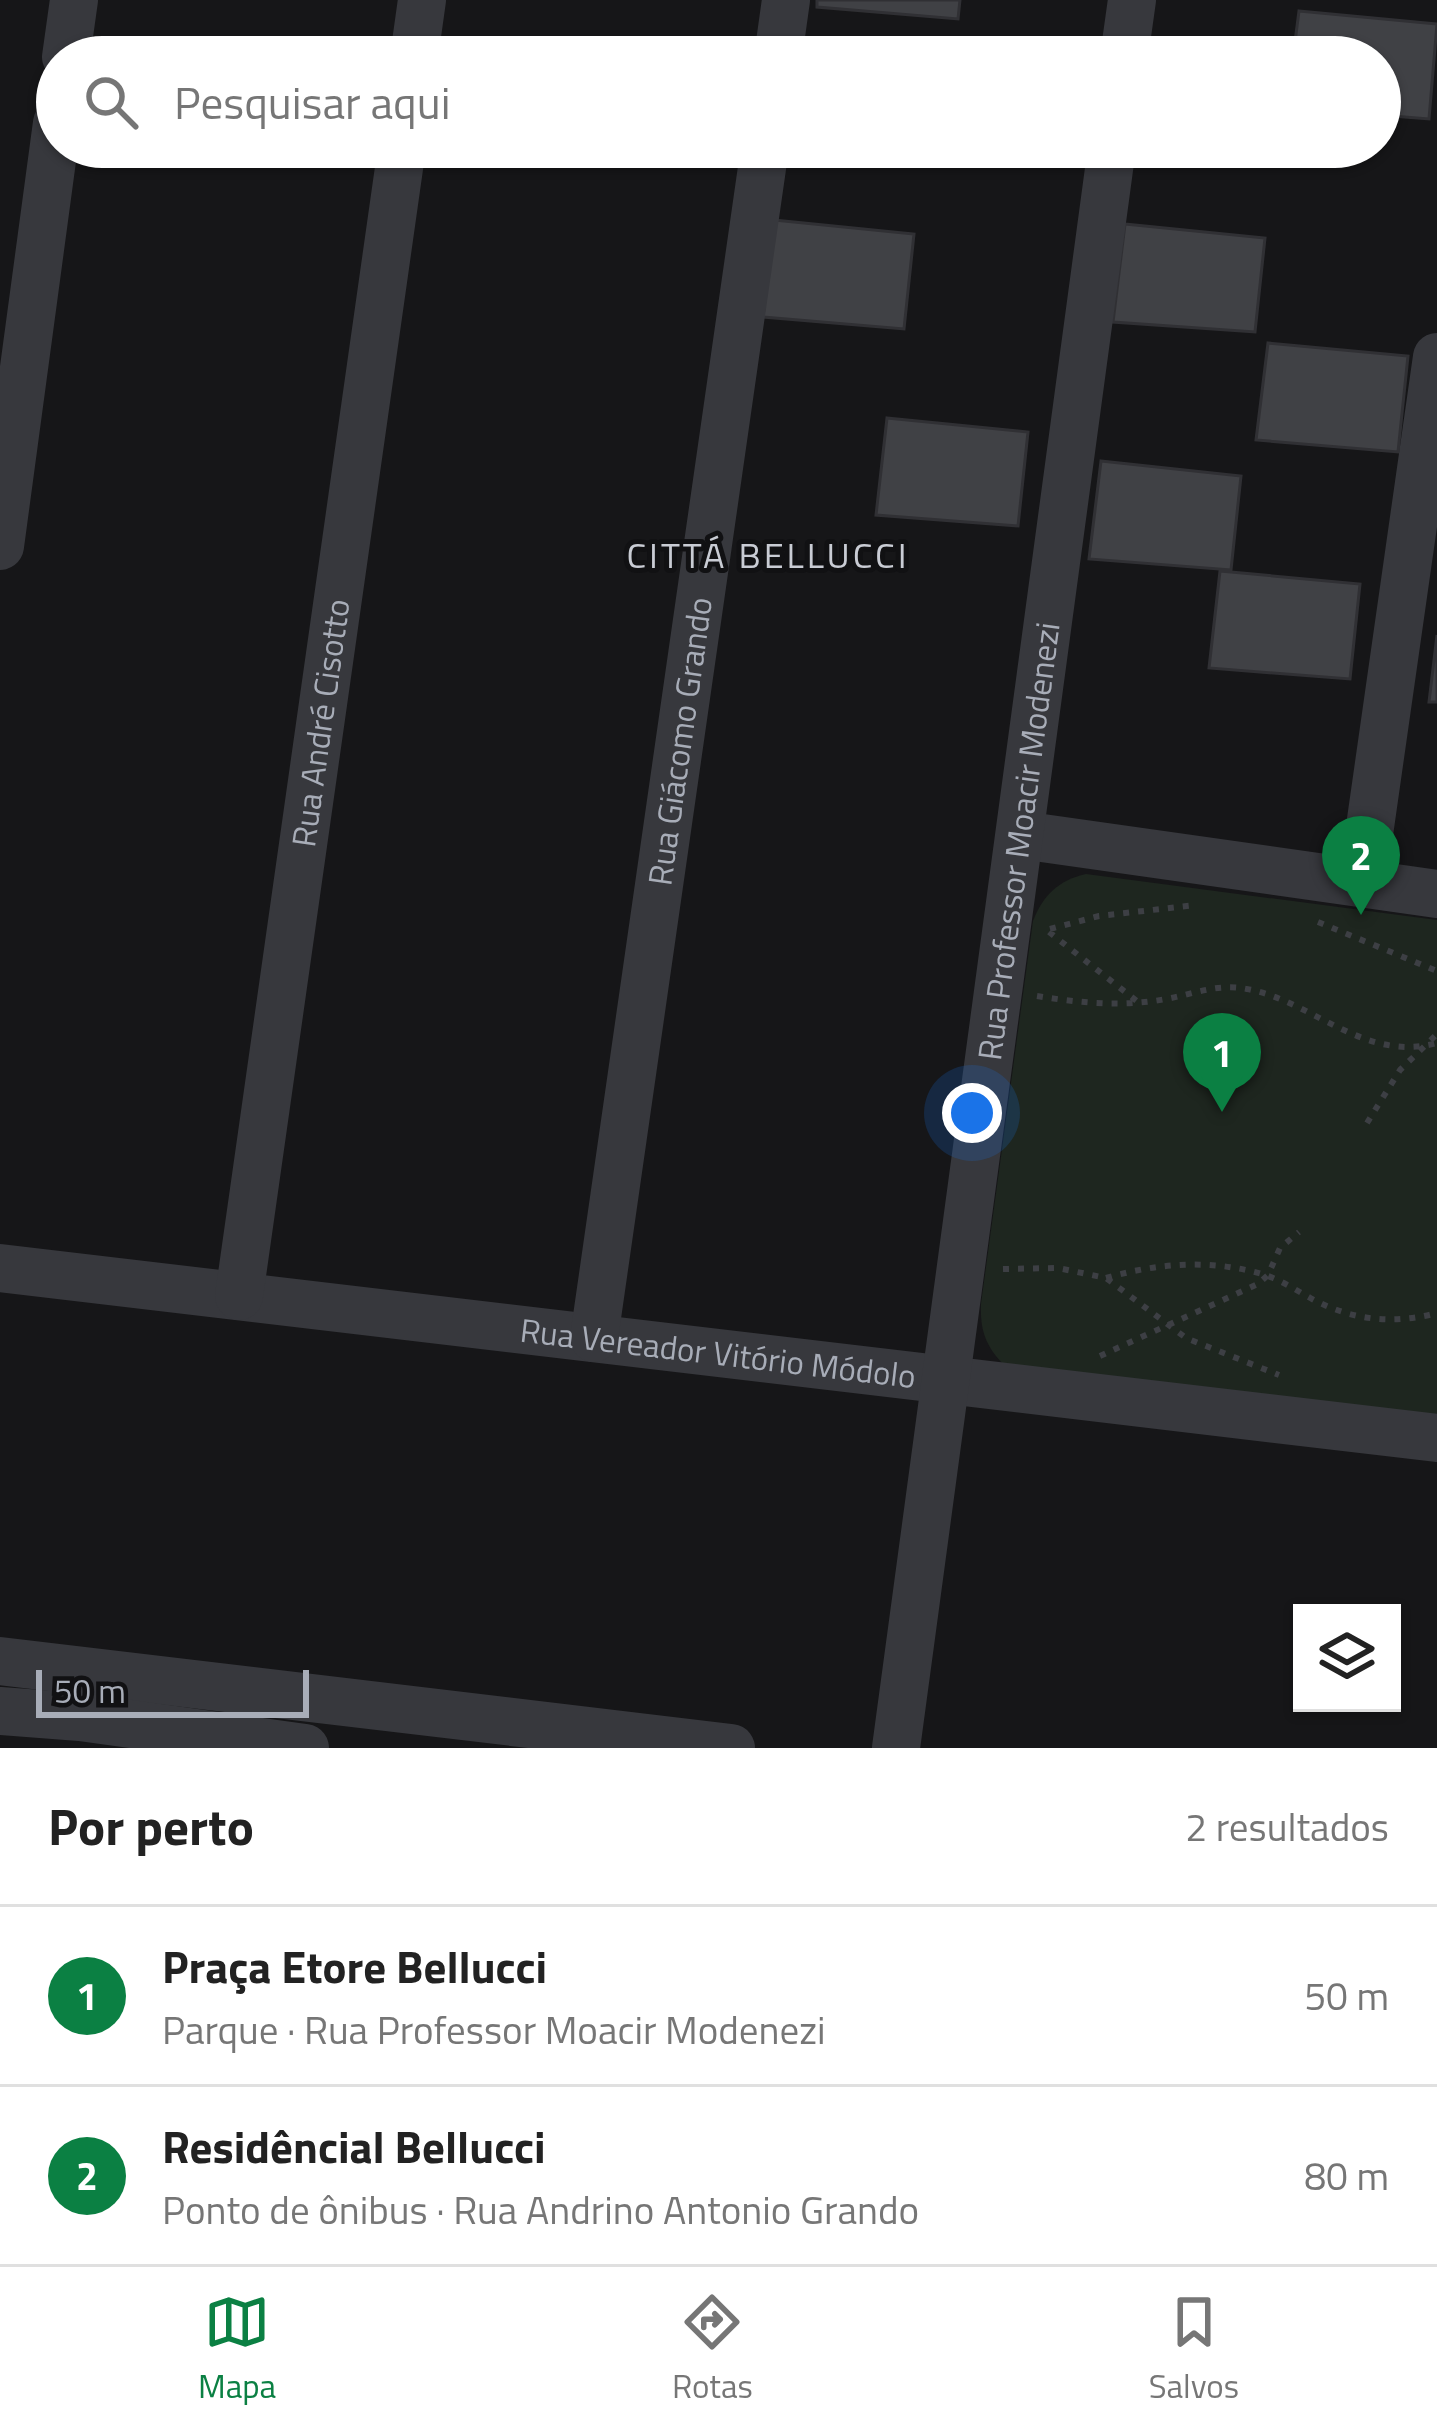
<!DOCTYPE html>
<html lang="pt">
<meta charset="utf-8">
<style>
:root{--surface:#fff;--page:#f6f6f6;--text:#222;--muted:#767676;--line:#e0e0e0;--accent:#0b8043}
body{margin:0;font-family:"Titillium Web",sans-serif;background:var(--page);color:var(--text)}
.controls{position:absolute;right:36px;bottom:36px;display:grid;overflow:hidden;border-radius:0px;box-shadow:0 3px 9px #0004}
.controls button{width:108px;height:108px;display:grid;place-items:center;padding:0;border:0;border-bottom:3px solid var(--line);background:var(--surface);color:var(--text);font:60px sans-serif}
.scale{position:absolute;left:36px;bottom:30px;width:273px;box-sizing:border-box;padding-left:12px;border:6px solid #a8adb8;border-top:0;font-size:33px;line-height:42px;white-space:nowrap;color:#a8adb8;-webkit-text-stroke:9px #111113;paint-order:stroke}
.you{position:absolute;left:972px;top:1113px;width:42px;height:42px;margin:-30px;border:9px solid #fff;border-radius:50%;background:#1a73e8;box-shadow:0 0 0 18px #1a73e833}
.badge{display:grid;place-items:center;width:78px;height:78px;border-radius:50%;background:var(--accent);color:#fff;font-size:39px;font-weight:700}
.pin{position:absolute;translate:-50% -99px;filter:drop-shadow(0 3px 6px #0008)}
.pin::after{content:'';position:absolute;top:63px;width:42px;height:36px;background:inherit;clip-path:polygon(0 0,100% 0,50% 100%)}
.list{margin:0;padding:0;list-style:none}
h2{display:flex;justify-content:space-between;align-items:center;height:156px;margin:0;padding:0 48px;font-size:51px}
h2 small{font-size:39px;font-weight:400;color:var(--muted)}
.list li{display:grid;grid-template-columns:78px 1fr auto;gap:36px;align-items:center;box-sizing:border-box;height:180px;padding:0 48px;border-top:3px solid var(--line)}
.list b{display:block;font-size:45px;white-space:nowrap}
.list p{margin:0;font-size:39px;white-space:nowrap;color:var(--muted)}
.list em{font-size:39px;font-style:normal;color:var(--muted)}
.icon{flex:none;width:66px;height:66px;fill:none;stroke:currentColor;stroke-width:2;stroke-linecap:round;stroke-linejoin:round}
.map{position:relative;flex:none;width:1437px;height:1748px;overflow:hidden}
.search{position:absolute;background:var(--surface);box-shadow:0 3px 9px #0004;left:36px;right:36px;top:36px;height:132px;display:flex;align-items:center;gap:30px;box-sizing:border-box;padding:0 42px;border-radius:66px;color:var(--muted);font-size:45px}
.sheet{height:516px;background:var(--surface)}
nav{display:flex;justify-content:space-around;align-items:center;box-sizing:border-box;height:168px;border-top:3px solid var(--line);background:var(--surface);font-size:33px;color:var(--muted)}
nav a{display:grid;justify-items:center;gap:6px}
nav .on{color:var(--accent)}
.map>svg:first-child{display:block}
.green{fill:#1e261f}
.building{fill:#404145;stroke:#303034;stroke-width:3}
.lines{fill:none;stroke-linecap:round;stroke-linejoin:round}
.path{stroke:#3d3f44;stroke-width:6;stroke-dasharray:6 9;stroke-linecap:butt}
.minor{stroke:#37383d;stroke-width:48}
.labels{text-anchor:middle;dominant-baseline:central;stroke-width:10;stroke-linejoin:round;paint-order:stroke}
.street-label{font-size:33px;fill:#a8adb8;stroke:#111113}
.neighbourhood-label{font-size:36px;letter-spacing:3px;fill:#c9ccd4;stroke:#111113}
</style>
<div class="map">
<svg width="1437" height="1748" viewBox="0 0 1437 1748">
<rect width="100%" height="100%" fill="#161618"/>
<path class="green" d="M1086,874l351,46v499l-435,-56c-17,-18 -22,-34 -21,-59l52,-383c10,-26 26,-41 53,-47z"/>
<path class="building" d="M817,0h143l-2,19 -141,-12z
M1299,11l138,13 -8,95 -49,-4v-58h-87z
M774,220l140,14 -10,95 -141,-12z
M1125,224l140,14 -10,94 -142,-10z
M1268,343l140,13 -10,96 -142,-12z
M887,418l141,14 -10,94 -142,-11z
M1101,461l140,15 -10,94 -142,-11z
M1220,571l140,13 -10,95 -141,-11z
M1437,635v67h-8z"/>
<g class="lines">
<path class="path" d="M1318,922l119,49
M1050,929l49,-13 97,-11
M1049,932l89,70
M1037,996c42,7 87,11 129,3 28,-5 52,-16 81,-10 66,12 117,74 190,54
M1367,1123l33,-53 37,-36
M1003,1269l55,-1 48,10 80,60 93,37
M1106,1278c52,-15 104,-19 156,-4 17,5 34,16 50,25 40,21 80,26 125,14
M1100,1356l158,-72 10,-9 12,-27 19,-16"/>
<g class="minor">
<path d="M66,57l8,-57"/>
<path d="M414,57l8,-57"/>
<path d="M778,57l8,-57"/>
<path d="M1124,57l8,-57"/>
<path d="M0,546l57,-423"/>
<path d="M1021,835l416,59"/>
<path d="M1362,883l75,-526"/>
<path id="s1" d="M0,1268l1437,170"/>
<path id="s2" d="M239,1296l163,-1149"/>
<path id="s3" d="M594,1338l171,-1191"/>
<path d="M0,1661l731,87"/>
<path d="M0,1711l80,6 225,31"/>
<path id="s4" d="M896,1748l216,-1601"/>
</g>
</g>
<g class="labels">
<g class="street-label">
<text stroke="none"><textPath href="#s2" startOffset="579">Rua André Cisotto</textPath></text>
<text stroke="none"><textPath href="#s3" startOffset="603">Rua Giácomo Grando</textPath></text>
<text stroke="none"><textPath href="#s4" startOffset="915">Rua Professor Moacir Modenezi</textPath></text>
<text stroke="none"><textPath href="#s1" startOffset="723">Rua Vereador Vitório Módolo</textPath></text>
</g>
<g class="neighbourhood-label">
<text x="768" y="554">CITTÁ BELLUCCI</text>
</g>
</g>
</svg>
<div class="controls">
<button><svg class="icon" aria-label="layers" viewBox="0 0 24 24"><path d="M12 4l9 5-9 5-9-5zM3 14l9 5 9-5"/></svg></button>
</div>
<div class="scale">50 m</div>
<div class="you"></div>
<div class="pin badge" style="left:1222px;top:1112px">1</div>
<div class="pin badge" style="left:1361px;top:915px">2</div>
<div class="search"><svg class="icon" aria-label="search" viewBox="0 0 24 24"><circle cx="10" cy="10" r="6"/><path d="M15 15l6 6"/></svg>Pesquisar aqui</div>
</div>
<section class="sheet">
<h2>Por perto<small>2 resultados</small></h2>
<ul class="list">
<li><span class="badge">1</span><div><b>Praça Etore Bellucci</b><p>Parque · Rua Professor Moacir Modenezi</p></div><em>50 m</em></li>
<li><span class="badge">2</span><div><b>Residêncial Bellucci</b><p>Ponto de ônibus · Rua Andrino Antonio Grando</p></div><em>80 m</em></li>
</ul>
</section>
<nav>
<a class="on"><svg class="icon" aria-label="map" viewBox="0 0 24 24"><path d="M3 6l6-2 6 2 6-2v14l-6 2-6-2-6 2zM9 4v14M15 6v14"/></svg>Mapa</a>
<a><svg class="icon" aria-label="directions" viewBox="0 0 24 24"><path d="M12 3l9 9-9 9-9-9zM9 14v-3h6M13 9l2 2-2 2"/></svg>Rotas</a>
<a><svg class="icon" aria-label="saved" viewBox="0 0 24 24"><path d="M7 4h10v16l-5-4-5 4z"/></svg>Salvos</a>
</nav>
